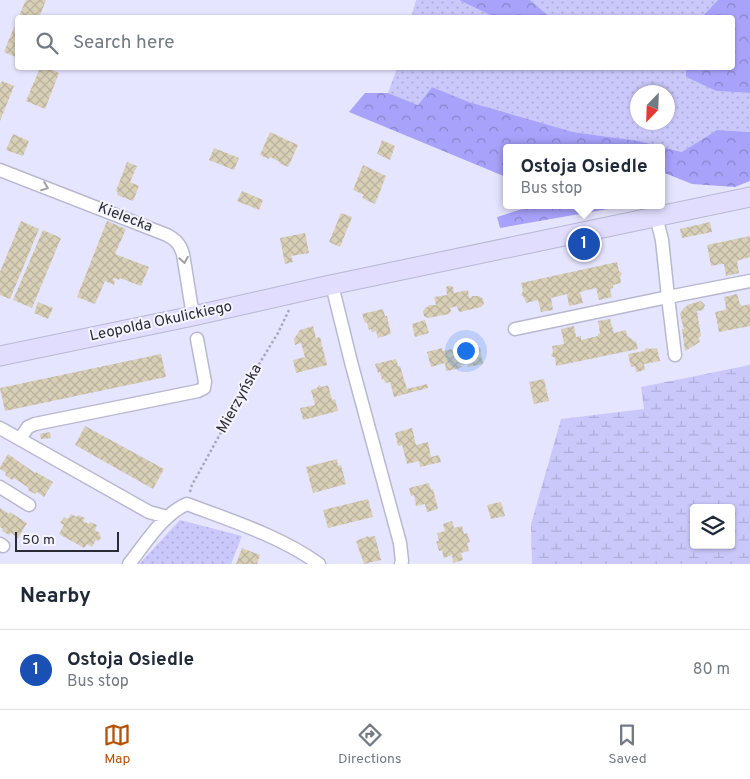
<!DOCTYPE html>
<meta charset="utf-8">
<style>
:root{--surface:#fff;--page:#f2f2f3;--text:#1f2937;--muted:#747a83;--line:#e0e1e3;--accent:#b45309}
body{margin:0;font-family:Overpass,sans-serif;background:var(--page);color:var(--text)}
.controls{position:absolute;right:15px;bottom:15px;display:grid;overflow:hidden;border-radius:5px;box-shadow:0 1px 4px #0004}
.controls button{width:45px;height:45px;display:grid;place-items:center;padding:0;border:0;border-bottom:1px solid var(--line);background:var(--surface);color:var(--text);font:25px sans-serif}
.compass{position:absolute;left:630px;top:85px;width:45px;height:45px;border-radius:50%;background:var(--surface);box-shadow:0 1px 4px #0004;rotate:203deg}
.scale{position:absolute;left:15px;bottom:12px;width:104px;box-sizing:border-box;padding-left:5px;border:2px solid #2b2b34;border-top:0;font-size:14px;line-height:18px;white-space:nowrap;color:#2b2b34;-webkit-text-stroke:4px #f4f4ff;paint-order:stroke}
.you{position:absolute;left:465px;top:350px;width:18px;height:18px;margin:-12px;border:4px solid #fff;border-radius:50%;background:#1a73e8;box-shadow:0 0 0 8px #1a73e833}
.badge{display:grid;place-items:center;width:32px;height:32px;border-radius:50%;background:var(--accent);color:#fff;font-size:16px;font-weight:700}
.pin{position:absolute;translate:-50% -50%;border:2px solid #fff;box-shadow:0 1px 5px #0006}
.popup{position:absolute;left:503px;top:144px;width:162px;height:65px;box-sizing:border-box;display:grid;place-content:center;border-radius:5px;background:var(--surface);filter:drop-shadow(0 1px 4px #0005);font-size:16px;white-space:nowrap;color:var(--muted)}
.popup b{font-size:19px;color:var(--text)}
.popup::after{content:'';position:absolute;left:50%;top:100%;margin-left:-10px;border:10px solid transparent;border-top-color:var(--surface)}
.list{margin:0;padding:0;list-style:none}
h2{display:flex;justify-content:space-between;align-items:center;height:65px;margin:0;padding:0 20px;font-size:21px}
h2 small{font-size:16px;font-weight:400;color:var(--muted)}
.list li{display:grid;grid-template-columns:32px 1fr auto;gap:15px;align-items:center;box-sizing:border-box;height:80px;padding:0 20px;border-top:1px solid var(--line)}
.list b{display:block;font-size:19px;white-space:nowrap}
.list p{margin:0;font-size:16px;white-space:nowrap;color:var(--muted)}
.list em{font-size:16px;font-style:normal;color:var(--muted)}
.icon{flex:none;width:28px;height:28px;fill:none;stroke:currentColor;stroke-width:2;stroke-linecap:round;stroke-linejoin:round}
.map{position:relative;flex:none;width:750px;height:564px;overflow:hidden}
.search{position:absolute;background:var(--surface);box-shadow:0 1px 4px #0004;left:15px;right:15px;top:15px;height:55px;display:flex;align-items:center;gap:12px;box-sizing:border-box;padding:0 18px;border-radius:5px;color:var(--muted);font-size:19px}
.sheet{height:145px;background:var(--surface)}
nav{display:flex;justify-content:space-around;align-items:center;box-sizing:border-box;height:70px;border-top:1px solid var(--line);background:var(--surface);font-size:14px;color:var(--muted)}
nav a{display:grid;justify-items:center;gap:2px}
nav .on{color:var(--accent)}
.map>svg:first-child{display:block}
.green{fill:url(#green-dots);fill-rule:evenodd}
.forest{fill:url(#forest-crowns)}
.wetland{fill:url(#wetland-marsh);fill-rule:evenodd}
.building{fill:url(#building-cross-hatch)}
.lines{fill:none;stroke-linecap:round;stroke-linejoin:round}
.street-casing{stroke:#b8b8d0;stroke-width:15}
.secondary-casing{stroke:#b8b8d0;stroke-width:21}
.path{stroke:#a8a7bc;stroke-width:2.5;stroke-dasharray:2.5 2.5;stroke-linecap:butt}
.street{stroke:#fff;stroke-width:12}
.secondary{stroke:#e0ddfe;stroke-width:19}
.oneway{stroke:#a0a0a4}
.labels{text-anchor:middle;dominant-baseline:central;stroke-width:4;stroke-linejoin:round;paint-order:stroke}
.street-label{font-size:15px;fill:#2b2b34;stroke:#f4f4ff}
</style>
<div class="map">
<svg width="750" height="564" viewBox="0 0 750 564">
<defs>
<pattern id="green-dots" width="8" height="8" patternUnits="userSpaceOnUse" patternTransform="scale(1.25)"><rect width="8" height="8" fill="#cac8fb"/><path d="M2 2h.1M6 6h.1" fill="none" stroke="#aeacd8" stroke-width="1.8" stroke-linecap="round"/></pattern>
<pattern id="forest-crowns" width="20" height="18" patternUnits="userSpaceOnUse" patternTransform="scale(1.25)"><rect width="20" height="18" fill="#a8a2fb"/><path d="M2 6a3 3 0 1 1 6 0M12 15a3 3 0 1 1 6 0" fill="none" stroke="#8984cc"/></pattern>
<pattern id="wetland-marsh" width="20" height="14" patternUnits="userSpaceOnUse" patternTransform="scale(1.25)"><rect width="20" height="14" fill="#cac8fb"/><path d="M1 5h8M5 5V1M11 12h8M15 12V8" fill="none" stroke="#aeacd8"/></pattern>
<pattern id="building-cross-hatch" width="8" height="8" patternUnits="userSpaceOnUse" patternTransform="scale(1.25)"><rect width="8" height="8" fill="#d8cfb7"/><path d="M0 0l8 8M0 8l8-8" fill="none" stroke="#bab29e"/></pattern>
</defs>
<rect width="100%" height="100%" fill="#e6e5ff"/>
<path class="green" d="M416,0h43l35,17 -83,1z
M530,0h188l-16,18 -152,-1z
M397,68h289v9l30,14 34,2v39l-33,-2 -34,22 -44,-11 -66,-9 -104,-30 -37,-15 -14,18 -30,-12zM638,92h30v30h-30z
M180,520l62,16 -11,28h-92z"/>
<path class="forest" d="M459,0h71l20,17h-56z
M718,0h32v93l-34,-2 -30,-14v-9h46v-50l-30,-1z
M432,87l37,15 104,30 66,9 43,11 35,-22 33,2v49l-15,6 -43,-3 -30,-12v-24h-156v29l-157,-65 16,-19h23l30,12z
M535,205h96l-131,23 -3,-11z"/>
<path class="wetland" d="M750,365v199h-218l-1,-40 30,-105 83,-10 -3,-22zM694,508h37v37h-37z"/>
<path class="building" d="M26,0h20l-7,18h-18l-2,-2z
M14,27l4,2v29l-14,-6z
M40,68h7l12,5 -14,36 -19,-8z
M2,81l12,5 -14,35v-36z
M270,132l28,13 -10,22 -9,-4 1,-1 -10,-5 -1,2 -9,-4z
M13,134l16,7 -6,15 -17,-6z
M382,140l13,6 -5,14 -13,-6z
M214,148l25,10 -5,12 -25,-10z
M127,162l10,4 -7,16 9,4 -6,15 -16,-6 1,-3 -2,-1z
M363,165l23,11 -11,28 -13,-6 2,-3 -11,-5z
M242,191l21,9 -4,10 -22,-9z
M341,213l11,4 -12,30 -11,-5z
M21,221l18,8 -29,70 -10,-4v-23z
M107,221l19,8 -11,25 34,13 -8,19 -21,-8 -1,2 -5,-2 -1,2 2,1 -1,4 -9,-4 -10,23 -18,-7z
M710,222l2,10 -30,6 -2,-9z
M43,230l18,8 -29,70 -19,-8z
M305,233l4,20 -18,3 2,6 -8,2 -5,-26z
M750,236v21l-11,3 -2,2 2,11 -13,3 -2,-12h-3l-10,2 -4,-21z
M617,262l2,9 3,2 -2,4 1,6 -8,2v3l-3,1 2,8 -13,3 -3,-12 -16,4 3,11 -14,3 -2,-12 -16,4 2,12 -12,2 -3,-12 -12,3 -2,-6 -3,-2 2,-4 -2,-8z
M447,286h4l2,1 1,6 14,-3 1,8h2l1,-2h7l4,3 1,5 -3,3 -21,5 -2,-2 -1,-4 -7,2 1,3 -2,3 -21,4 -4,-2 -1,-5 3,-4h2l1,-2h7l-2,-8 13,-2 -1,-7z
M737,294l3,10 2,2 8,-2v22l-31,6 -4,-20 10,-2 1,-3 -2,-10z
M701,301l4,4 -2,5 -6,1 4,25 -3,2 2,4 -15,9 -3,-22h2l-4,-15 3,-5 4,-3v-1z
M38,302l15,6 -5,11 -14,-6z
M383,309l2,7h2l4,18 -13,4 -2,-7 -4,1 -1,-3 -2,1 -2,-8 -2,1 -3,-9z
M610,319l4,14 12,-3 1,6 9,6 2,7 -82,17 -1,-8 -4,-2 2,-4 -1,-6 12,-2 -3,-15 13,-3 2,11 5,-1v4l17,-4v-2l2,-1 -2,-12z
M425,320l4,13 -14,4 -3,-13z
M313,326l3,12 4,-1 7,28 -31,8 -3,-13 12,-3 -4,-14 -6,2 -1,-6 6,-9z
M464,345l1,6 15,-4 3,17 -15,3 -1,-3 -6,1 1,2 -5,2 -11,2 -1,-8 -14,4 -4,-15 15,-4 1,3 9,-2v2l4,-2v-2z
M646,348l3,1 8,-1 3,13 -16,3 1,6 -9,2 -1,-6 -4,1 -3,-13 16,-3z
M161,354l5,23 -161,34 -5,-23z
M396,359l2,7h2l7,23 20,-5 1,4 -34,9 -4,-15 -5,1 -1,-4 -2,1 -2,-8 -2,1 -3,-9z
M544,379l5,22 -15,3 -5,-22z
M319,385l3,2 6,-2 4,15 3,-1 3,12 -35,9 -3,-12 15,-3 -4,-15 6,-2z
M85,426l79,43 -11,20 -78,-44z
M412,428l4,17 12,-3 3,15 8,-2 2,7 -21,5 -1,-6 -12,3 -5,-19 -4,1 -3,-13z
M50,432l1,6 -10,1 -1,-5z
M8,454l27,19 1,-1 17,10 -9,15 -7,-5 -2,2 -7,-4 1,-2 -15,-10 -2,2 -7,-5 1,-2 -6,-4v-2z
M337,459l1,7 3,-1 5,19 -33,9 -7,-26z
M429,483l2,7 2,-1 5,20 -11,3 -2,-8 -9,2 -2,-11 -3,1 -2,-8z
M368,499l5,18 -45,11 -5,-18z
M501,502l4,14 -14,3 -4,-14z
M0,508l9,6 1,-2 17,11 -9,15 -7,-5 -2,2 -7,-4 1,-2 -3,-2z
M71,514l6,3 1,-2 7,3 -2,3 6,3 1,-2 7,3 -2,5 5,3 -1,2 2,1v2l-3,3 -2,-1 -4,7 -5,-3 -3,4 -25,-14 5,-9 -4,-2 4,-6 4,2z
M452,521l2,7 8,-2 2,8 3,-1 3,9 -3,1 2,8 -8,2 2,7 -10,3 -1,-8 -8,3 -2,-8 -3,1 -3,-10h3l-2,-8 8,-2 -2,-7z
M368,536l1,1 6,-1 6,24 -17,4 -8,-23z
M242,548l18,7 -3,9h-21z"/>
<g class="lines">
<defs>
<path id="street" d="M0,170l167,65c9,5 13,9 16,19l10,62
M332,285l19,77 49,181 2,18 -1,3
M515,329l153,-32 -6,-57 -6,-24
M675,355l-7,-58 82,-16
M0,428l149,84 18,5
M20,439l8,-12 7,-3 163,-33 6,-3 1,-6 -8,-43
M0,487l29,18
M0,544l3,2
M129,564c16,-20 34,-50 58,-60 45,17 93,32 132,60"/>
<path id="secondary" d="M0,356l193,-40 128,-29 429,-90"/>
</defs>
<use href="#street" class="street-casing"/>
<use href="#secondary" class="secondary-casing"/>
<path class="path" d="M190,492l2,-7 64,-116 22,-36 11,-23"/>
<use href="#street" class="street"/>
<use href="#secondary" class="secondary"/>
</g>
<defs><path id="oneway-chevron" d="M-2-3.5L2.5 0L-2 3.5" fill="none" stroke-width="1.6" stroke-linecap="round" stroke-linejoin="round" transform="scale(1.25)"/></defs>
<g class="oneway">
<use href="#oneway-chevron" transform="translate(45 187) rotate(21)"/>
<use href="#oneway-chevron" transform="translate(184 260) rotate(80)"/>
</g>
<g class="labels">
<g class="street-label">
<text transform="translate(125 218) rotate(21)">Kielecka</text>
<text transform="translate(161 322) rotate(-12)">Leopolda Okulickiego</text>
<text transform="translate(240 399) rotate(-61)">Mierzyńska</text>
</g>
</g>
</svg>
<div class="controls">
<button><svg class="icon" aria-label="layers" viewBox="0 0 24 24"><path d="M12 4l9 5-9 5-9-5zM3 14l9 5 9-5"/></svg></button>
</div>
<svg class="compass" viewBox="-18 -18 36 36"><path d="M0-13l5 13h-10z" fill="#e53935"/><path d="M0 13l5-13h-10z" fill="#747a83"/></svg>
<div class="scale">50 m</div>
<div class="you"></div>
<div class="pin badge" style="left:584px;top:244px;background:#1a4fb4">1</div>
<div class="popup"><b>Ostoja Osiedle</b>Bus stop</div>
<div class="search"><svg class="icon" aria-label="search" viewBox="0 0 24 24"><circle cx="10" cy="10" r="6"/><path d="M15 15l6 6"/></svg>Search here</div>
</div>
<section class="sheet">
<h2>Nearby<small></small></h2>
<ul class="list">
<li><span class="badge" style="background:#1a4fb4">1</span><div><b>Ostoja Osiedle</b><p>Bus stop</p></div><em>80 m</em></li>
</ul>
</section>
<nav>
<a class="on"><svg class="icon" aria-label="map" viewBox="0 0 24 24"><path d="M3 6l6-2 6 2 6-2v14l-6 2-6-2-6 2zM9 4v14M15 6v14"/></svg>Map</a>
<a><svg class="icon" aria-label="directions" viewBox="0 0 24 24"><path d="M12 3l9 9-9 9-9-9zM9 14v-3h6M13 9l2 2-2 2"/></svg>Directions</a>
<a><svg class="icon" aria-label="saved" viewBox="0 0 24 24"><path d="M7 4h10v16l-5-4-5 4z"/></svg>Saved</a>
</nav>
